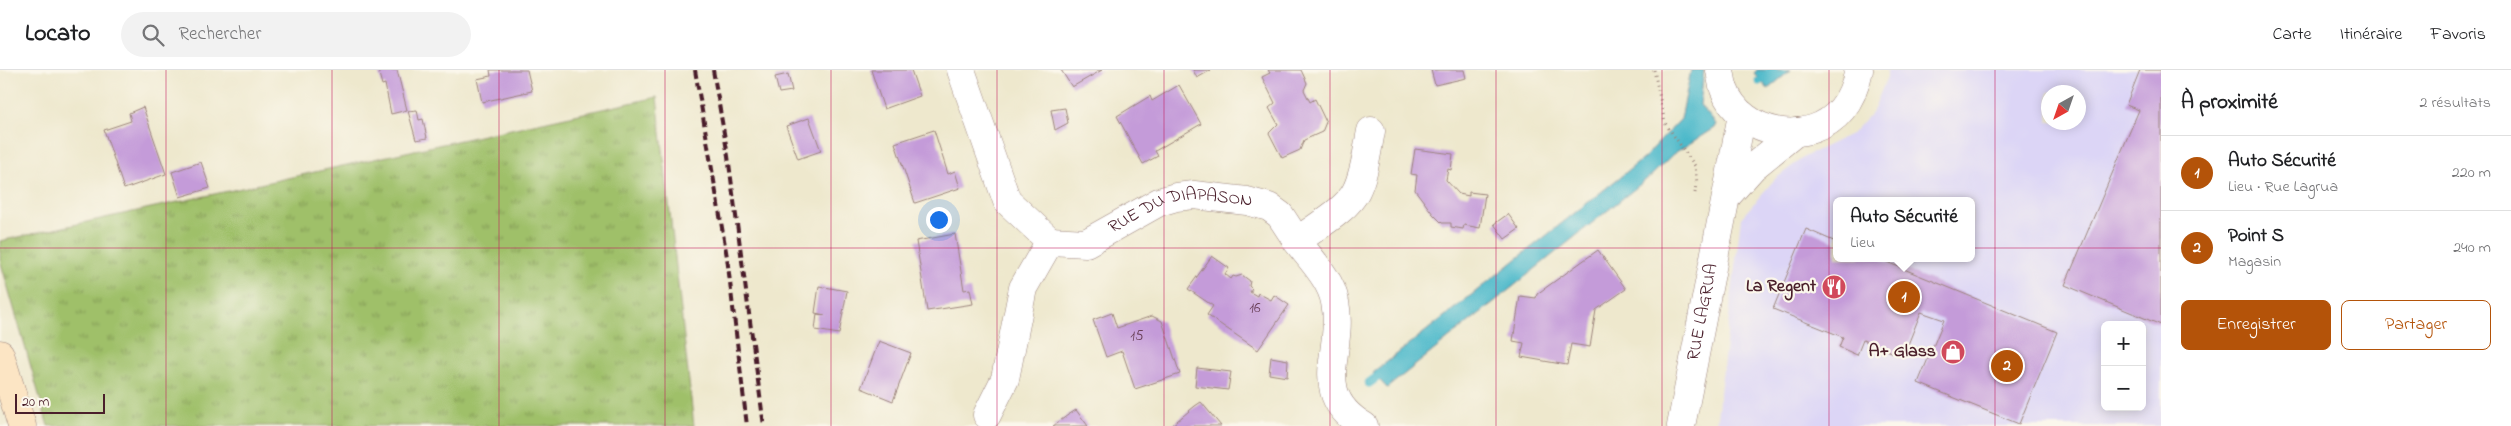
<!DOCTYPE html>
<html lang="fr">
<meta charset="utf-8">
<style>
:root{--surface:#fff;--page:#f2f2f2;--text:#202124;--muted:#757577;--line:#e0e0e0;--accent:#b45309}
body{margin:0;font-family:"Indie Flower",sans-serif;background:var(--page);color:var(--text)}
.controls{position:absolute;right:15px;bottom:15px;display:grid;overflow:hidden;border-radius:8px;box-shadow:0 2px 12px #0003}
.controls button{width:45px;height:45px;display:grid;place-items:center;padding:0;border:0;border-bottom:1px solid var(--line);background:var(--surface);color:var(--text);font:25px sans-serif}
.compass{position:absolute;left:2041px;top:15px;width:45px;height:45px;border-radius:50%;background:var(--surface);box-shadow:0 2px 12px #0003;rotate:220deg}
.scale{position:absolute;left:15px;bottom:12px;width:90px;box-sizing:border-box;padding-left:5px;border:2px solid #4a1f2b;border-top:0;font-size:14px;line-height:18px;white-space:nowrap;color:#4a1f2b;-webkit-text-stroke:4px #fbf7ec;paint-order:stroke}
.you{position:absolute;left:938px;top:149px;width:18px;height:18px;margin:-12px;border:4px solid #fff;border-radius:50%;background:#1a73e8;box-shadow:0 0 0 8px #1a73e833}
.badge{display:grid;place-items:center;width:32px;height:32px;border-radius:50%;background:var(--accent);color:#fff;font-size:16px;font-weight:700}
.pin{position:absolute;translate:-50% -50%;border:2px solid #fff;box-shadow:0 1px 5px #0006}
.popup{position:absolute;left:1833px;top:127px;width:142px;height:65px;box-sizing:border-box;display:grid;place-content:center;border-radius:8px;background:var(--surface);filter:drop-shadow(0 1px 4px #0005);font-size:16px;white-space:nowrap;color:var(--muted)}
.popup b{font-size:19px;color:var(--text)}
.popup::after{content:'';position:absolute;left:50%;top:100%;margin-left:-10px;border:10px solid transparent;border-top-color:var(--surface)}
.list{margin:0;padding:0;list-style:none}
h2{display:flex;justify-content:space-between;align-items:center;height:65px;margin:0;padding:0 20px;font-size:21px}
h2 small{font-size:16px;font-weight:400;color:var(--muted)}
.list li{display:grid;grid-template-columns:32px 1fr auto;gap:15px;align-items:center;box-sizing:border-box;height:75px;padding:0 20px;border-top:1px solid var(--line)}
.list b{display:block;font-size:19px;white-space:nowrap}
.list p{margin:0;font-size:16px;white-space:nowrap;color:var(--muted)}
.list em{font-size:16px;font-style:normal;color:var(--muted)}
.actions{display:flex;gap:10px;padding:15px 20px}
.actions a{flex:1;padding:11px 0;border:1px solid var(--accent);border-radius:8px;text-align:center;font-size:18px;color:var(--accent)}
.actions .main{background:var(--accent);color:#fff}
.icon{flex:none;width:28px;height:28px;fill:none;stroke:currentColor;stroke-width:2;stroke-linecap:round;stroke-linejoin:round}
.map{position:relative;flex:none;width:2161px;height:356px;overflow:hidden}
header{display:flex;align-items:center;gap:30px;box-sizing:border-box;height:70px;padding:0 25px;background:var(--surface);border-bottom:1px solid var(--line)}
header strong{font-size:24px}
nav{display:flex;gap:28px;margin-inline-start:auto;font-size:18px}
.search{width:350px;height:45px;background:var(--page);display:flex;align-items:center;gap:12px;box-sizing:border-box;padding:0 18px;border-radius:28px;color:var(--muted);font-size:19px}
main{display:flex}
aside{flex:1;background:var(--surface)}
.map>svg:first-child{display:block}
.built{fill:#dcd5f6;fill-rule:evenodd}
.grass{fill:url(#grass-tufts);stroke:#74704a}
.water{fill:#4eb9ca;stroke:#4c6c7a}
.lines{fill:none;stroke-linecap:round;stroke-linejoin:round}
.stream{stroke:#4eb9ca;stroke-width:9}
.building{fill:#c49bd9}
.minor-casing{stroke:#9c847c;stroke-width:29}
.secondary-casing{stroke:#9c847c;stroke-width:29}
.path{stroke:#9c847c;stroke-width:3;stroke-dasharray:1 4;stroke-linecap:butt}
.minor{stroke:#fff;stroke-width:28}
.secondary{stroke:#fce5c4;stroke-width:28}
.rail{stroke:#4a1f2b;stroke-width:4;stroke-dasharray:8 4;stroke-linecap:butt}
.grid{fill:none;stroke:#c2185b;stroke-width:1;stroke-opacity:0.55}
.labels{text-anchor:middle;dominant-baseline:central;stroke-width:4.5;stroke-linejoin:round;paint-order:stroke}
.number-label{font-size:15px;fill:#683e56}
.street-label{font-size:18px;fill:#4a1f2b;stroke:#fbf7ec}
.poi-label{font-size:18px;font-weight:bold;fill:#4a1f2b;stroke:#fbf7ec;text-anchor:end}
</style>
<header>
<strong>Locato</strong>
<div class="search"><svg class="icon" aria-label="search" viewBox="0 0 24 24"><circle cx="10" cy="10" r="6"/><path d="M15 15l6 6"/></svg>Rechercher</div>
<nav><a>Carte</a><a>Itinéraire</a><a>Favoris</a></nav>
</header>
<main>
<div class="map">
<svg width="2161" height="356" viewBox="0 0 2161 356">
<defs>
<pattern id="grass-tufts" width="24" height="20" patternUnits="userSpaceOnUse" patternTransform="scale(1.25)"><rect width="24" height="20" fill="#9fc069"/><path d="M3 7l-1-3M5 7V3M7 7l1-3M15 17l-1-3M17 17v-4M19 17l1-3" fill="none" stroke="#849b57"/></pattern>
</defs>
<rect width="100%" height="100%" fill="#fbf7ec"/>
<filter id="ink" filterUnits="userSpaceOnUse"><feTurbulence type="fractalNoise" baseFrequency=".02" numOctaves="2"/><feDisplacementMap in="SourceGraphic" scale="10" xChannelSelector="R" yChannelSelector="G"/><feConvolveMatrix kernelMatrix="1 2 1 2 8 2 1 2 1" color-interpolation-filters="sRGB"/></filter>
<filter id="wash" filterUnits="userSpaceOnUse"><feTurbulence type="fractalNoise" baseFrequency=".0096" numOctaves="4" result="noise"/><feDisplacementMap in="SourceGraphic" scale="20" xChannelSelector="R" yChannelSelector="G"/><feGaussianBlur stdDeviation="1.12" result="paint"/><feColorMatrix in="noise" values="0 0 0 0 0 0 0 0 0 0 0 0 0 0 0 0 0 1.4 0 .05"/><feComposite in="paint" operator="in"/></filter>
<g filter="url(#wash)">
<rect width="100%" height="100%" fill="#eee8cd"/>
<path class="built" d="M1887,0h274v356h-445l25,-208 34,-39 29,-22 49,-24 20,-22 14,-34zM2048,22h30v30h-30zM1836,131h136v57h-136zM2105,255h37v82h-37z"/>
<path class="grass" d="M657,27l37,329h-646l-48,-166v-19z"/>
<path class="water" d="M1691,0h13l-4,35 16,19 -2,4 -41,26 -20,20 -266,214 -14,-15 271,-215 37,-39z
M1757,0h34l-23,19 -14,-16z"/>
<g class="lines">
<path class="stream" d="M1759,11l14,-11
M1369,313l18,-13"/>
</g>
<g id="blocks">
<path class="building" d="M378,0h19l10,40 -16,4 -6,-30 -3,1z
M490,0h37l5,21 -50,11 -5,-23 14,-3z
M871,0h40l9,26 -36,13z
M1061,0h41l-30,17z
M1193,0h18l-14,8z
M1268,0h33l6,13 -3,7 6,12 5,-3 11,23 -4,10 -18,8 -4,10 -18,8 -13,-25 9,-9 -9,-16 6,-5 -13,-26 8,-4z
M1431,0h33l2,8 -31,7z
M2140,0h21v255l-96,-40 74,-175 -13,-5z
M788,4l4,17 -13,2 -4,-16z
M1179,15l22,39 -46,27 3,5 -15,8 -26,-48 33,-20 2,5z
M143,37l23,67 -42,15 -20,-59 27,-9 -2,-8z
M1065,38l3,15 -13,7 -4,-20z
M417,40l2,10 4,-1 4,19 -11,2 -8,-29z
M809,48l12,33 -23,8 -12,-33z
M934,60l14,44 7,-3 5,17 -45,15 -20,-60z
M1415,79l38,5 -2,16 -3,-1 -2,11 13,14 10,2v-4l16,2 -5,34 -16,-3 -1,4 -12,-2v-4h-9l-9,-9 -18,-24 2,-15 -6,-1z
M201,92l9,26 -30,9 -8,-25z
M1508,144l11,15 -14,10 -11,-15z
M1806,159l30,13v16h41l180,74 -38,92 -101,-41 26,-63 -23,-8 -18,45 -40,-17 -6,15 -18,-8 4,-10 -70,-28z
M955,164l9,56 6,-1 3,15 -46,7 -11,-70z
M1598,180l28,39 -30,21 -6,37 -19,-3 -4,21 -46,-8 3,-14 -11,-2 7,-45 16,2 1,-4z
M1212,186l17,12 -4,6 6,5 2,-3 3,1 6,-2 8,6 -1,5 3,3 -2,3 7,4 1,-3 13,7 3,-5 15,10 -31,45 -51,-35 6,-9 -25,-17z
M819,216l28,5 -8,43 -24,-4 2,-16 8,1 -10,-2z
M1112,243l5,15 35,-12 10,5 18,53 -45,15 -13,-38 -16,6 -13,-37z
M879,271l32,12 -18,48 -32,-13z
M1271,287l17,3 -1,17 -18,-3z
M1197,298l34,4 -3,18 -33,-4z
M1201,332l20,24h-50l24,-20z
M1076,340l12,16h-35l15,-11z"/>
</g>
</g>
<g filter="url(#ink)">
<use href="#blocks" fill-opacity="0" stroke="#9c847c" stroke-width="1"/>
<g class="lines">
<defs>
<g id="minor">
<path d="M961,0l46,131 43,40 -27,47 -18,91 -18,36"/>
<path d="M1720,0c1,6 2,13 4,19 17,47 87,59 118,20 10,-12 14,-25 17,-39"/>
<path d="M1727,126l26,-29 43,-35"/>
<path id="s1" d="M1050,171l36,2 73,-41 17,-5 18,-2 53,6 22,6 11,8 17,26"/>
<path d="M1364,356c-56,-33 -19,-75 -29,-124 -4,-23 -25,-43 -38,-61 17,-13 51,-32 59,-50 9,-18 11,-40 15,-60"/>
<path id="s2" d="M1681,356l61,-311"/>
</g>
<path id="secondary" d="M0,284l22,72"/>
</defs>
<use href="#minor" class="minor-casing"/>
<use href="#secondary" class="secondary-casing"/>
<path class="path" d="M1654,0l11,53 30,43 2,17
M1695,123l1,-10"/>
<use href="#minor" class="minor"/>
<use href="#secondary" class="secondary"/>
<path class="rail" d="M695,0l32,187 20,169
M713,0l15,86 36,270"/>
</g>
</g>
<path class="grid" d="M166,0v356M332,0v356M499,0v356M665,0v356M831,0v356M997,0v356M1164,0v356M1330,0v356M1496,0v356M1662,0v356M1829,0v356M1995,0v356M0,178h2161"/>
<defs>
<symbol id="restaurant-disc" viewBox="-11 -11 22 22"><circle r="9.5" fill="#d1495b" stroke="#fbf7ec"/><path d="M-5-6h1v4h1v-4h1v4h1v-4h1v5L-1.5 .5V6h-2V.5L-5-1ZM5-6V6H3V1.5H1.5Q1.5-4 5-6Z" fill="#fff"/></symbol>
<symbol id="shop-disc" viewBox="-11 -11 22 22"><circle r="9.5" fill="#d1495b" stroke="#fbf7ec"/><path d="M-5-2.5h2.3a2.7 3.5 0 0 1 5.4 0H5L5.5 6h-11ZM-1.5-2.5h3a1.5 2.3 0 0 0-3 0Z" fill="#fff"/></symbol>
</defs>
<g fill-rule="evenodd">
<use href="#restaurant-disc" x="1820" y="203" width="28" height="28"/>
<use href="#shop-disc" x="1939" y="268" width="28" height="28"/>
</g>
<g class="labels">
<g class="number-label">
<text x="1255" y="238">16</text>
<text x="1137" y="266">15</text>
</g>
<g class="street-label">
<text stroke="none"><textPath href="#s1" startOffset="139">RUE DU DIAPASON</textPath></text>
<text stroke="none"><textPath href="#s2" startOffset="116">RUE LAGRUA</textPath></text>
</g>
<g class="poi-label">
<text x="1816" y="217">La Regent</text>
<text x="1936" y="282">A+ Glass</text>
</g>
</g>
</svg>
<div class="controls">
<button>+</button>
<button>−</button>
</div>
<svg class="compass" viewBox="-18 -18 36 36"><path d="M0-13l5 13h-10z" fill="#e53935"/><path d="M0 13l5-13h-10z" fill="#757577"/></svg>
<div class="scale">20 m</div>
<div class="you"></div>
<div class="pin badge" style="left:1904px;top:227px">1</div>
<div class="popup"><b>Auto Sécurité</b>Lieu</div>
<div class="pin badge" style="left:2007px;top:296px">2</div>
</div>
<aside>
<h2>À proximité<small>2 résultats</small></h2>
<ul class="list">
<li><span class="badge">1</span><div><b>Auto Sécurité</b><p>Lieu · Rue Lagrua</p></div><em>220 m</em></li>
<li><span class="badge">2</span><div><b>Point S</b><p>Magasin</p></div><em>240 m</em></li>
</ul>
<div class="actions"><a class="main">Enregistrer</a><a>Partager</a></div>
</aside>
</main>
